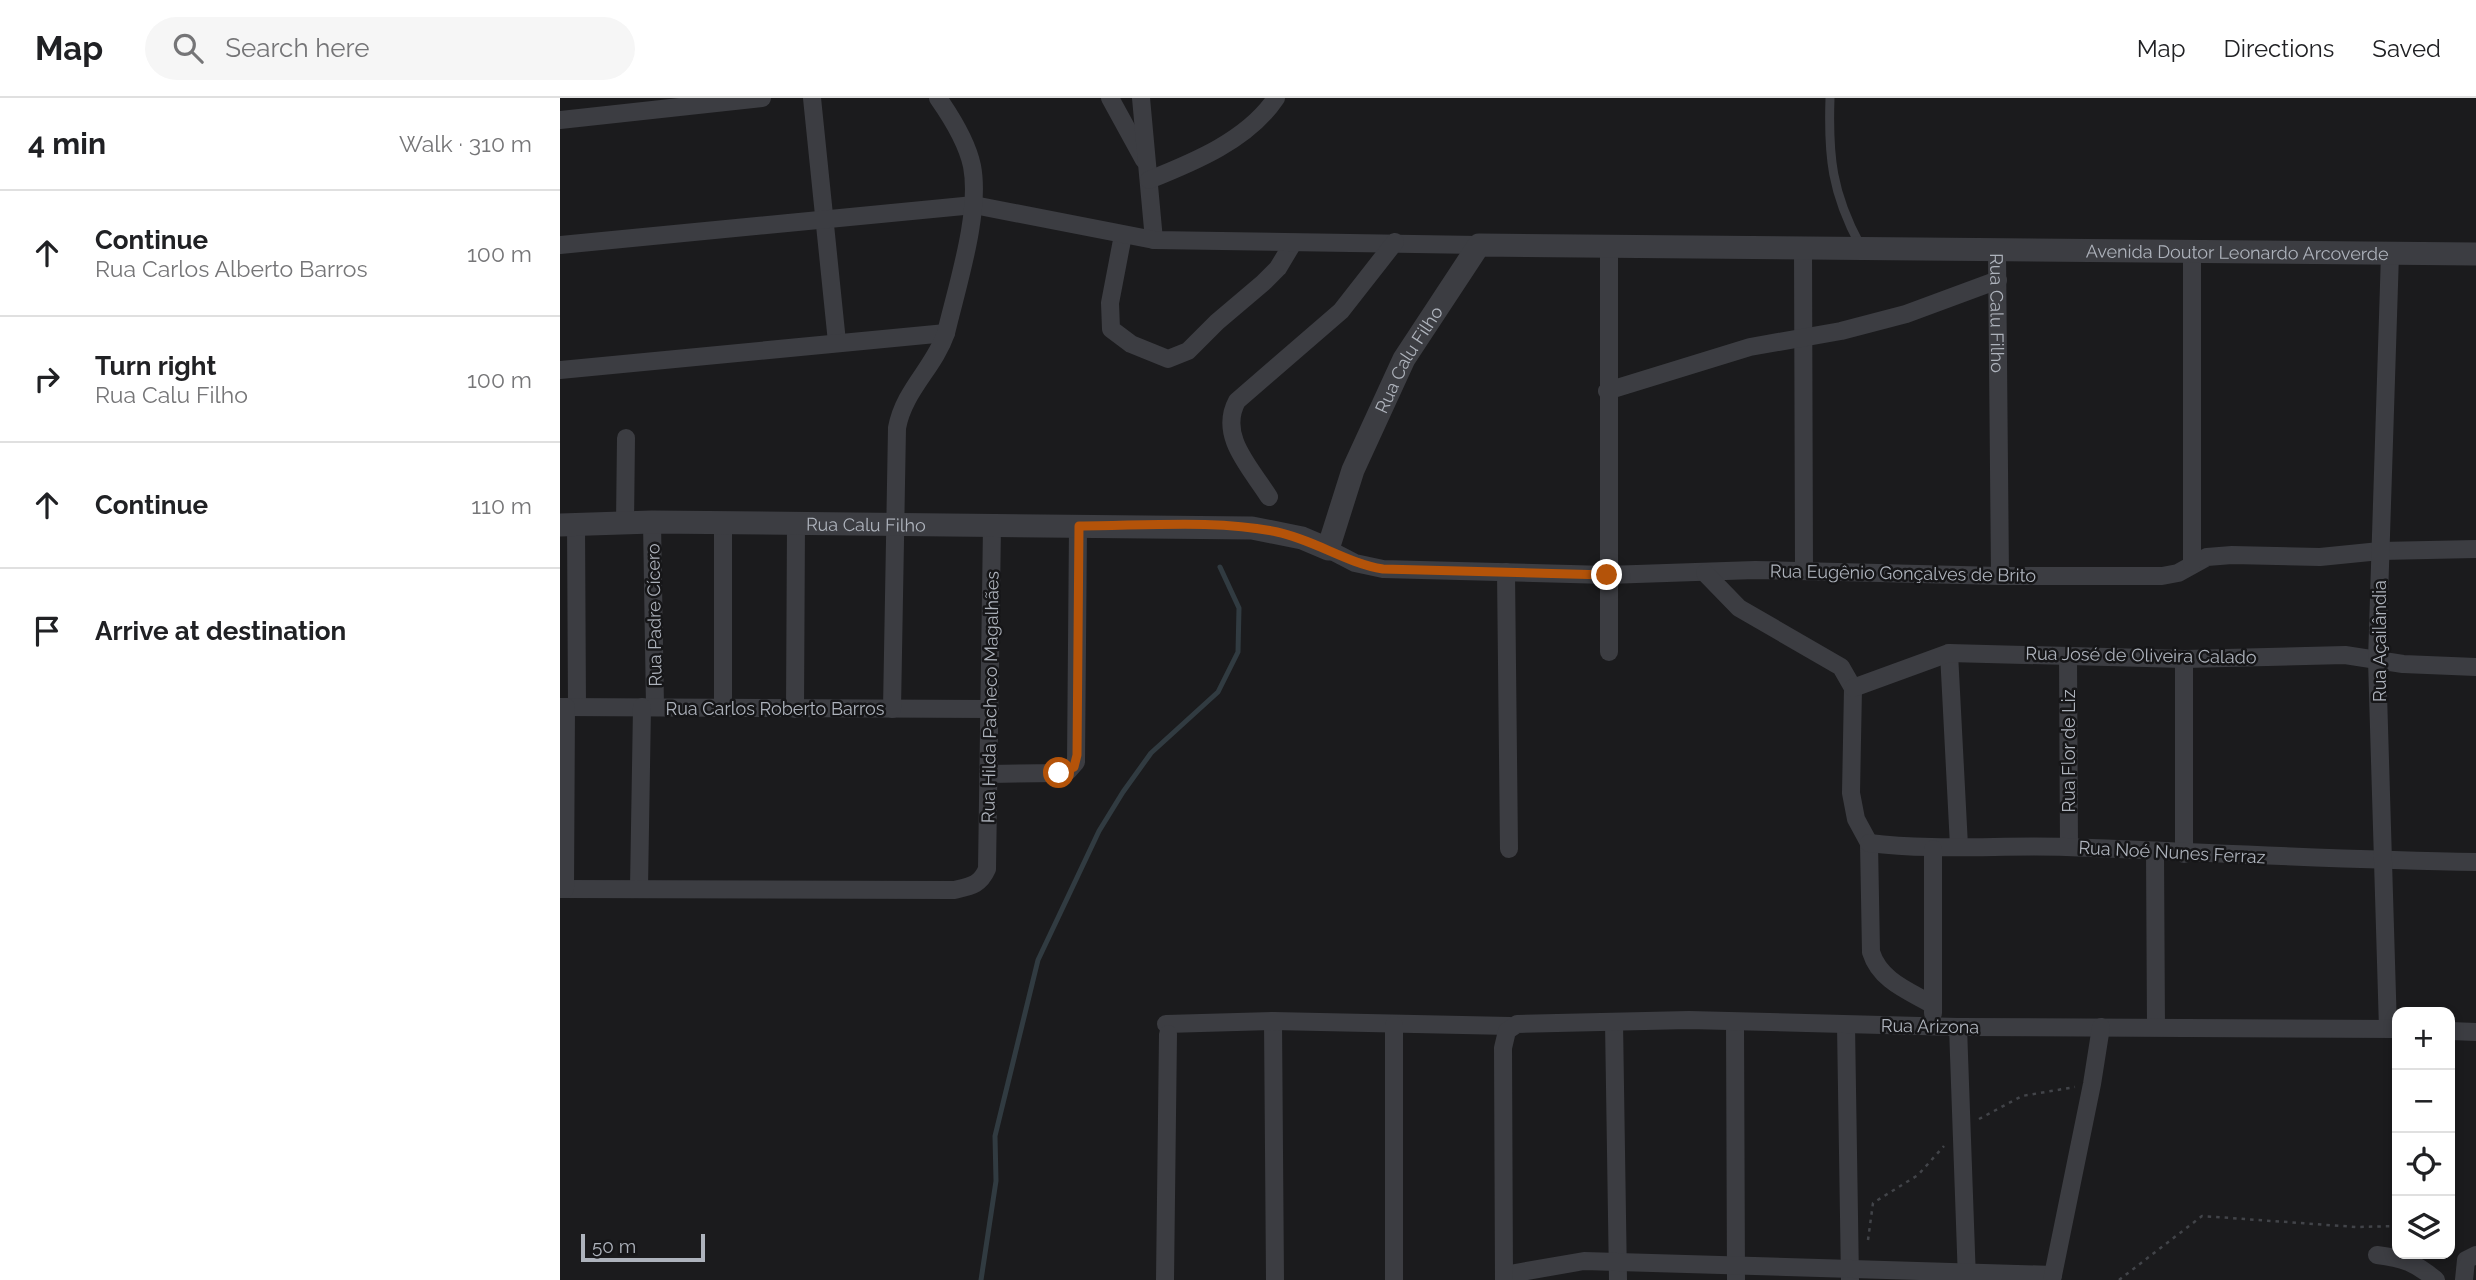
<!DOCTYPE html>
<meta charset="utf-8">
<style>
:root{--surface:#fff;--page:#f6f6f6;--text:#202124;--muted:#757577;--line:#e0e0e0}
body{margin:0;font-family:Raleway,sans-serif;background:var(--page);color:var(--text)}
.controls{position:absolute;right:21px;bottom:21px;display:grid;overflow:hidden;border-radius:14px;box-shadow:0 4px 10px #0003}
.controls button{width:63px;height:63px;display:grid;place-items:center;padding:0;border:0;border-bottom:2px solid var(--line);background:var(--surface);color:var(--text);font:35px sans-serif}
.scale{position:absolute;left:21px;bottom:18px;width:124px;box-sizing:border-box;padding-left:7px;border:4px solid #aeb3bc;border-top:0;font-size:19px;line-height:24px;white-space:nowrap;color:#aeb3bc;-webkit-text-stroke:5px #161618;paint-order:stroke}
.stop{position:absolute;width:21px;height:21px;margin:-16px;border:5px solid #b45309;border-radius:50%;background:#fff}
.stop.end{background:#b45309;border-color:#fff;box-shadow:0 2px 7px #0008}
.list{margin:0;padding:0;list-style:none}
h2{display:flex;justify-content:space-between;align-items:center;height:91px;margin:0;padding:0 28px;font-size:30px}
h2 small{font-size:23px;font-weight:400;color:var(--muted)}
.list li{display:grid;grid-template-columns:46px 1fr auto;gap:21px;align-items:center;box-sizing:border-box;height:126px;padding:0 28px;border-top:2px solid var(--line)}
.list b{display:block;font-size:26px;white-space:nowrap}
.list p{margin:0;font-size:23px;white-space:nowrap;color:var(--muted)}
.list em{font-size:23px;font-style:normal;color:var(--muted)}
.icon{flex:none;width:38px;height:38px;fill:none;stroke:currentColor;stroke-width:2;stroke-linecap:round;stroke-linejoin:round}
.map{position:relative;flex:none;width:1916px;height:1182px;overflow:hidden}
header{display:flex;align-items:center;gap:42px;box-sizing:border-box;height:98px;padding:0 35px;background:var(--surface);border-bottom:2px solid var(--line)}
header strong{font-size:33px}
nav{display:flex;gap:38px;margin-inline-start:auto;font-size:24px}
.search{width:490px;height:63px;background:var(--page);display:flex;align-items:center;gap:18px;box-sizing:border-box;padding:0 24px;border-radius:38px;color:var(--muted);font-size:26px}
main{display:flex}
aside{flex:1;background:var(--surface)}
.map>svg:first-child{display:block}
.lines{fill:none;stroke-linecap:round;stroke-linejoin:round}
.stream{stroke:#313b41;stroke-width:5}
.path{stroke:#424449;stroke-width:2.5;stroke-dasharray:3.5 5;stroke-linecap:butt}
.service{stroke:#3c3d42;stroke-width:9}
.minor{stroke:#3c3d42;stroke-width:18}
.tertiary{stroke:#3c3d42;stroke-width:23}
.route{stroke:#b45309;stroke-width:9}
.labels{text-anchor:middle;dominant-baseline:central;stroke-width:5;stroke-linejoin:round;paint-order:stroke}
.street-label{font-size:18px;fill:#aeb3bc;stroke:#161618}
</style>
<header>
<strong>Map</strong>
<div class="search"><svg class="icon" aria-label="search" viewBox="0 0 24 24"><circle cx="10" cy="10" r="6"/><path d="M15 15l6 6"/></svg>Search here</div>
<nav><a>Map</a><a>Directions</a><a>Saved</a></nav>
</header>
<main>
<aside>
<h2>4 min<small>Walk · 310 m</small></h2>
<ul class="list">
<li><svg class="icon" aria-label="ahead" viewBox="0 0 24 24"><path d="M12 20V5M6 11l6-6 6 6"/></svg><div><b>Continue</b><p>Rua Carlos Alberto Barros</p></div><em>100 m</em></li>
<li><svg class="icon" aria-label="right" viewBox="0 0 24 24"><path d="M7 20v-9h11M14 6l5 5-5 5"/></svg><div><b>Turn right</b><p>Rua Calu Filho</p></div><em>100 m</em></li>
<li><svg class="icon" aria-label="ahead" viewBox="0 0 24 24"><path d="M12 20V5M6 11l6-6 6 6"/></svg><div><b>Continue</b></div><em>110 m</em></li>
<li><svg class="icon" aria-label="arrive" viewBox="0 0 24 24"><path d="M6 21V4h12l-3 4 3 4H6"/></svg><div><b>Arrive at destination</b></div></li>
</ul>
</aside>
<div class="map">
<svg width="1916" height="1182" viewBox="0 0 1916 1182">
<rect width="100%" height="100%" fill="#1b1b1d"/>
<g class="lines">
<path class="stream" d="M421,1182l15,-99 -1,-45 43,-176 61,-129 24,-39 28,-39 67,-61 20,-40 1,-44 -19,-41"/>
<path class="path" d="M1419,1021l43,-23 53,-9
M1308,1142l5,-37 45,-28 26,-29
M1559,1182l83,-64 154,11 41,-1"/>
<path class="service" d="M1270,0c-2,59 2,95 30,147"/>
<g class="minor">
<path d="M252,0l25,244"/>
<path d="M550,0l34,62"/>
<path d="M581,0l13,142"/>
<path d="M0,22l202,-22"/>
<path d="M589,82c45,-18 99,-40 127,-82"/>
<path d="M563,137l-13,68 1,26 20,15 37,15 20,-8 29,-29 46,-39 15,-15 15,-25"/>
<path d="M0,147l414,-40 180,35 325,5"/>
<path d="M1243,151l1,321"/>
<path id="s1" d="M1437,154l3,324"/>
<path d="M0,272l386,-37"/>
<path d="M1047,293l143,-44 91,-16 65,-17 92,-34"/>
<path d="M709,399c-18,-29 -51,-61 -32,-96l104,-90 54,-69"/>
<path d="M92,424l3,185"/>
<path d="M65,425l1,-85"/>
<path d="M16,426l1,183"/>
<path d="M768,451l27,14 28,6 224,6 148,-5 245,6h162l16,-3 29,-16 25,-2 88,2 60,-6 96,-2"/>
<path d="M1632,465v-312"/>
<path d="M946,474l3,277"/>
<path d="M1145,475l34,35 102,59 12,21 -2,105 5,26 13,24 2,109c9,29 38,39 62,53"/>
<path d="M1049,554v-403"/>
<path d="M1389,555l10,193"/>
<path d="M1508,558l1,191"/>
<path d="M1624,561v195"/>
<path d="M1293,590l96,-35 235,6 161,-4 58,9 73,3"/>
<path d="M0,609l430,2"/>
<path d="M163,610v-185"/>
<path d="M235,611l1,-185"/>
<path d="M332,611l5,-281c7,-38 37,-60 49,-95 11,-47 35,-120 26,-167 -5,-24 -20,-48 -34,-68"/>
<path d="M429,676l71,-1 8,-2 8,-9 2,-236"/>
<path d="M1309,745c65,8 131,2 197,4 137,5 273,13 410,15"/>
<path d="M1373,751v164"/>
<path d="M1595,754l1,175"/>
<path d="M79,790l3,-181"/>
<path d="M0,791l394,1c17,-4 26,-5 33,-21l5,-343"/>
<path d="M5,791l1,-182"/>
<path d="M713,923l2,259"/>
<path d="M1054,924l4,258"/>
<path d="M1175,925l1,257"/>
<path d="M606,926l107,-3 237,5"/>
<path d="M834,927v255"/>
<path d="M1286,927l4,255"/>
<path d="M1398,929l9,253"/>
<path d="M1828,931l-11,-369 13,-406"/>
<path d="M1890,933l26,1"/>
<path d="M1817,1157c26,3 39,8 59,25"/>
<path d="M944,1177l80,-14 469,14"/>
<path d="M605,1182l3,-246"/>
<path d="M944,1182l-1,-232 4,-17 10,-7 172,-4 269,7 439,2"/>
<path d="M1492,1182l40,-196 9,-57"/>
<path d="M1904,1182l2,-20 10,-5"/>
</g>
<path class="tertiary" id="s2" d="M0,427l92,-3 600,6 50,10 26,11 25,-79 51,-111 75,-114 997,9"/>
</g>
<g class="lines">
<path class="route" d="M499,675l15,-6 3,-12 2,-229c61,0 139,-7 198,6 38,8 69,31 106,37l224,6"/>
</g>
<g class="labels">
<g class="street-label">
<text stroke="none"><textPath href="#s2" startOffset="1871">Avenida Doutor Leonardo Arcoverde</textPath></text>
<text stroke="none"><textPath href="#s1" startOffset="61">Rua Calu Filho</textPath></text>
<text stroke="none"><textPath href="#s2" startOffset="978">Rua Calu Filho</textPath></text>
<text stroke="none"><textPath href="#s2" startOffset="306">Rua Calu Filho</textPath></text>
<text transform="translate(1343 475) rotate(1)">Rua Eugênio Gonçalves de Brito</text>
<text transform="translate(94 517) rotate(-91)">Rua Padre Cícero</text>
<text transform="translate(1819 543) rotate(-90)">Rua Açailândia</text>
<text transform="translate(1581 557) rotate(1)">Rua José de Oliveira Calado</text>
<text transform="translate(430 599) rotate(-89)">Rua Hilda Pacheco Magalhães</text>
<text x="215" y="610">Rua Carlos Roberto Barros</text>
<text transform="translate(1508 653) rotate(-90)">Rua Flor de Liz</text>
<text transform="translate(1612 754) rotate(3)">Rua Noé Nunes Ferraz</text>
<text transform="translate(1370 928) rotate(1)">Rua Arizona</text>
</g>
</g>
</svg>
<div class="controls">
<button>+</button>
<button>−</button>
<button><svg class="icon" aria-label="locate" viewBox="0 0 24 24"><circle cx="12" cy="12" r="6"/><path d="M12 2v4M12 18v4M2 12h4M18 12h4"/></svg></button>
<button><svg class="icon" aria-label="layers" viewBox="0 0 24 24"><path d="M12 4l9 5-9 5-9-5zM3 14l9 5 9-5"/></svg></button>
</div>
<div class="scale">50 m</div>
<div class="stop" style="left:499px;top:675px"></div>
<div class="stop end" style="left:1047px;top:477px"></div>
</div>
</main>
